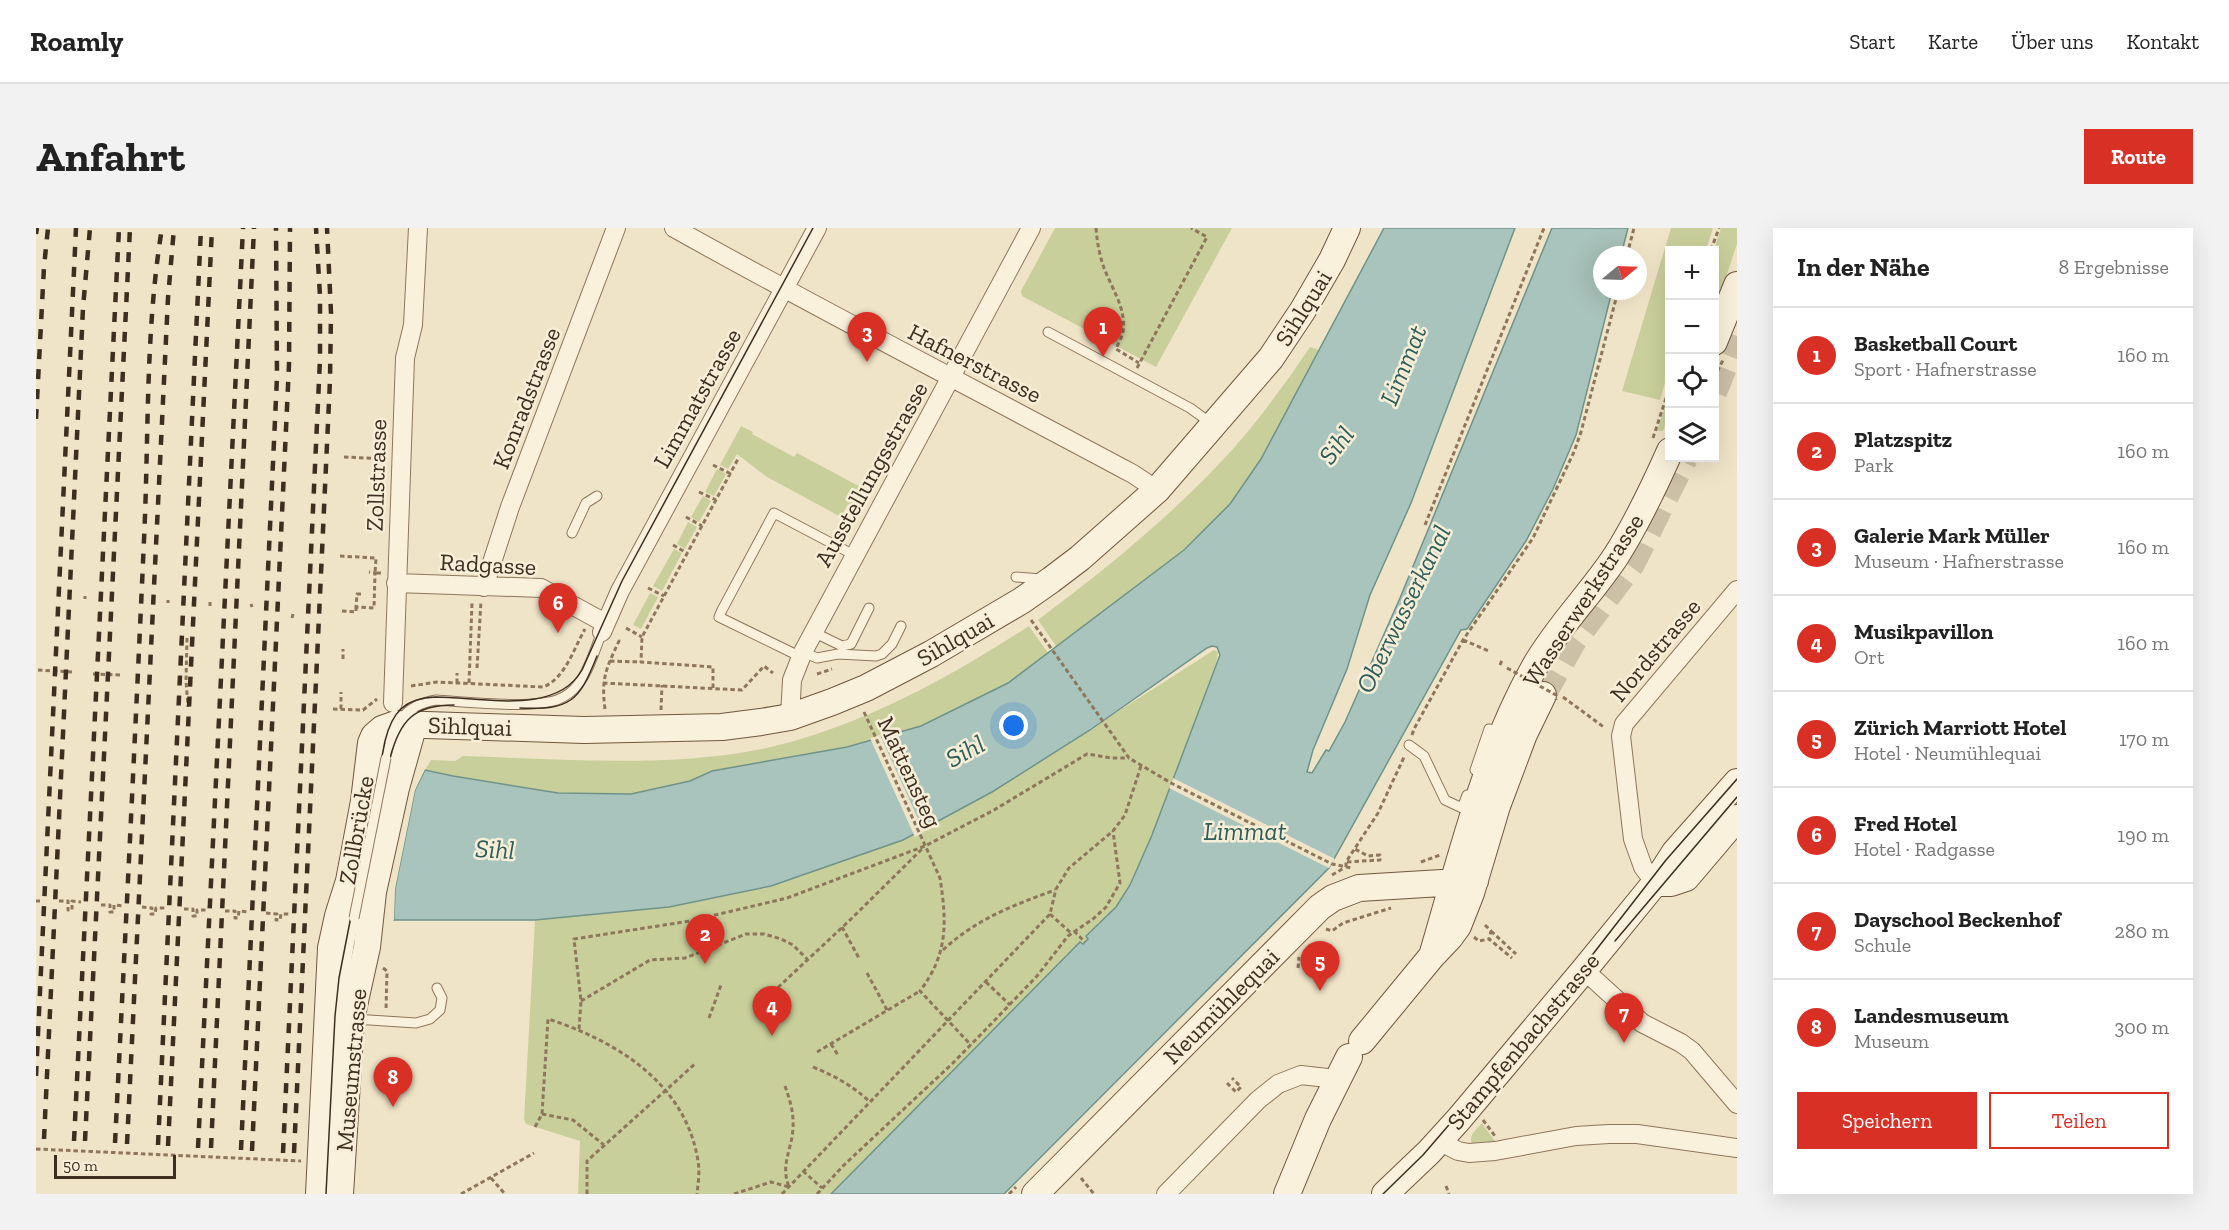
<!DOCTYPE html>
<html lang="de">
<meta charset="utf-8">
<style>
:root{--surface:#fff;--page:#f2f2f2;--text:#222;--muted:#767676;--line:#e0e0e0;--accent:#d93025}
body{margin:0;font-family:"Zilla Slab",serif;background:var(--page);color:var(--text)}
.controls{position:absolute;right:18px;top:18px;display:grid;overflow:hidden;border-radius:0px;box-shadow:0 6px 24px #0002}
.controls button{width:54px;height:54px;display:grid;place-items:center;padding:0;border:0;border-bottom:2px solid var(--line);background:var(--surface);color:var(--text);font:30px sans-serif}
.compass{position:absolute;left:1557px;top:18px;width:54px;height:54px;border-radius:50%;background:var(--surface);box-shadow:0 6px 24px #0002;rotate:71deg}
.scale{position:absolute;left:18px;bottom:15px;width:122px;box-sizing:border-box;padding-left:6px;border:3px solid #3d2e20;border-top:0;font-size:16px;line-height:21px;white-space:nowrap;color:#3d2e20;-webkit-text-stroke:4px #f7eed8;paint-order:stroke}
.you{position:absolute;left:978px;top:498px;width:21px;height:21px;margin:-15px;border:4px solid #fff;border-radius:50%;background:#1a73e8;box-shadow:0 0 0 9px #1a73e833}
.badge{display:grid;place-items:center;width:39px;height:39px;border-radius:50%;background:var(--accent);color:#fff;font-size:20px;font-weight:700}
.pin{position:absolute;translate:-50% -50px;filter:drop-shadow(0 2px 3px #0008)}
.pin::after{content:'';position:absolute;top:32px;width:21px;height:18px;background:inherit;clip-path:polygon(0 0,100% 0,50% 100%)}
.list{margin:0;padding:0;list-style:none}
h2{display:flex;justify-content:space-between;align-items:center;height:78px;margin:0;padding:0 24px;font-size:26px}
h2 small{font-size:20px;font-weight:400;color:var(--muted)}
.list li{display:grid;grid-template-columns:39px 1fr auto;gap:18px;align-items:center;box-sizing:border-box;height:96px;padding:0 24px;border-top:2px solid var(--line)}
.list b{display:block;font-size:22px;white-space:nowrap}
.list p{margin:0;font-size:20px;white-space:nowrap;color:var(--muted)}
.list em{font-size:20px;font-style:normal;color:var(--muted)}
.actions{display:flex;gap:12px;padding:18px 24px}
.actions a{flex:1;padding:14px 0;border:2px solid var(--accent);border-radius:0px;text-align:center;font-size:21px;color:var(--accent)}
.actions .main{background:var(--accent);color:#fff}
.icon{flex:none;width:33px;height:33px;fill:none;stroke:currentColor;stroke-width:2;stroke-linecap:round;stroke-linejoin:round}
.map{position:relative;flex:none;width:1701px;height:966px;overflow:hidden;border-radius:0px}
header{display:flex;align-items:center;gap:36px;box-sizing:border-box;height:84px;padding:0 30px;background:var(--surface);border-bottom:2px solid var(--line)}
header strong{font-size:28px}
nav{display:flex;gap:33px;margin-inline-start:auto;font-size:21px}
.intro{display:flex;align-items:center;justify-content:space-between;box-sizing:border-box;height:144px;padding:0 36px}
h1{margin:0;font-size:42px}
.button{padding:15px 27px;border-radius:0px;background:var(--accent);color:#fff;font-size:21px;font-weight:700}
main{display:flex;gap:36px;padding:0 36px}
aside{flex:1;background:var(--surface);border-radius:0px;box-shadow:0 6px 24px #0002}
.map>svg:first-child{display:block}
.green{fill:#c9cf9b}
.water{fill:#a9c4bc;stroke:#6f938a;stroke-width:1.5}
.pier{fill:#f0e4c8}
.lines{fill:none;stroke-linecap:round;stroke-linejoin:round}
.secondary-tunnel{stroke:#ccc0a6;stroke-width:26;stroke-dasharray:26 13;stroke-linecap:butt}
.lane-casing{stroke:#8d765c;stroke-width:11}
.street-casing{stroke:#8d765c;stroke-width:20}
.secondary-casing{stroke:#6f573f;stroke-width:28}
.path{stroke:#8d765c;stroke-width:3;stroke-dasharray:4.5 3;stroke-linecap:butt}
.lane{stroke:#faf1dc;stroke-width:9}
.street{stroke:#faf1dc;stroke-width:18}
.secondary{stroke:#faf1dc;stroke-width:26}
.tram{stroke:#3d2e20;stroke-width:1.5}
.rail{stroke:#3d2e20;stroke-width:4.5;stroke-dasharray:10 10;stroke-linecap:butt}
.lane-bridge-casing{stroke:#8d765c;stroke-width:11;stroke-linecap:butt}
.path-bridge{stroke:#8d765c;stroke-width:3;stroke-dasharray:4.5 3;stroke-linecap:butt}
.lane-bridge{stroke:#faf1dc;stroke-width:9}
.labels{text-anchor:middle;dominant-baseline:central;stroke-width:5;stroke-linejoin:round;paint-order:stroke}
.street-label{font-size:24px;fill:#3d2e20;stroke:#f7eed8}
.water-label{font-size:26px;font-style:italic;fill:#2f5d5a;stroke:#f7eed8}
</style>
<header>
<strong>Roamly</strong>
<nav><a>Start</a><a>Karte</a><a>Über uns</a><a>Kontakt</a></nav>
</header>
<div class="intro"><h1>Anfahrt</h1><a class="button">Route</a></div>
<main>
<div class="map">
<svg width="1701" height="966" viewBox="0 0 1701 966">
<rect width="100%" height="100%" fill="#f0e4c8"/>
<path class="green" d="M1019,0h177l-76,139 -134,-71 -1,-5z
M1635,0h42l-7,22h-36l-1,119 -9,31 -38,-9z
M1685,0h16v16l-22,66 -1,-60z
M1274,119l9,3c-27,48 -54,113 -89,155 -46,53 -117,99 -174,141l-18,-26c69,-52 136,-106 194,-170 28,-32 54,-67 78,-103z
M1633,167v20l-6,16h-6z
M705,198l12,6 -1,2 42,23 3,-4 71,38 -9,18 -11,-5 -7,13 -74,-40 -30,-23 -9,15 -8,-4z
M681,241l9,5 -12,22 -9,-4z
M667,268l8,5 -12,21 -8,-5z
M652,294l9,5 -12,22 -8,-5z
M638,321l8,4 -20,38 -9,-5z
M614,365l8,4 -17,32 -8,-4z
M993,398l19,27 -39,30 -88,43 -74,21 -135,24 -22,10 -60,13 -72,-1 -105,-17 -28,-6 6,-10 24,1 8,-5c99,3 216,13 312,-10 91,-22 177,-70 254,-120z
M1178,422l4,2 -2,12 -64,171 -22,50 -14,22 -30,29 2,3 -6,6 -2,-2 -249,251h-253l2,-53 -54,-17 -2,-4 11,-200 134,-13 102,-21 132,-46 89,-48z
M1446,895l15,21h-25c-4,-9 5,-15 10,-21z"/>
<path class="water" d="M1348,0h131l-104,275 -41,92 -23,74 -34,81 -6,22 5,1 14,-23 3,1 16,-29 55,-124 152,-370h76l-7,27h-19v36h10l-36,144 -23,54 -27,52 -59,88 -6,1 -132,238 -325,326h-173l249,-252 3,2 5,-5 -2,-3 30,-29 14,-22 22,-50 68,-180 -3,-8 -5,-1 -5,2 -117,82 -98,62 -89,48 -132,46 -102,21 -134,13h-141l1,-31 20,-99 10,-20 28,6 105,17 73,1 59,-13 22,-10 135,-24 42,-12 32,-9 87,-43 176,-133 46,-46 31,-45z"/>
<path class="pier" d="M844,507l44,97 -9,5 -45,-99z
M390,539l-11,23 -20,99 -1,31h-3l2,-32 19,-99 11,-21z
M1137,550l162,81 -6,9 -160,-80z"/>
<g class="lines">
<path class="secondary-tunnel" d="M1678,164l23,-56
M1507,467l30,-53 59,-78 53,-106"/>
<defs>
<path id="lane" d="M1012,104l142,76 22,16
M536,305l14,-30 11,-7
M980,349l26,2
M777,404l29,14 9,-2 18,-36
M767,424l14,6 21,-4 38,2 6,-2 10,-10 9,-18
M765,429l-82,-40 3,-7 52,-97 80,42
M1373,517l15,11 21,44 17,8 5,-13
M350,530c8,-32 15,-52 50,-58 31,2 94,9 121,0 8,-3 17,-10 22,-17 11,-14 16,-34 23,-51
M1439,542l14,-41 12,2
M304,770l14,-80
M318,791l62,4 14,-4 10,-9 2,-12 -5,-10"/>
<path id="street" d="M638,0c152,85 306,164 459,246l24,16
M360,355l145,5 64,35
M448,359l26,-80 106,-279
M566,404l18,-41 197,-363
M357,475l12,-345 8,-33 5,-97
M754,489l2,-37 11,-28 228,-424
M1619,655l-12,-16 -10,-28 -12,-103 3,-12 113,-134
M1548,742l58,53 39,20 11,8 45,53
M1403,913l19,10 11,2 26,-2 81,-15 33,-2h28l100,14
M1130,966l92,-94 20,-16 23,-9 35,4"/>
<path id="secondary" d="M1678,114l23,-57
M1619,655h16l15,-5 51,-60
M1396,728c29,-98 53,-201 103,-290 23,-40 56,-72 81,-110 21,-33 38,-69 54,-105
M1326,813l70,-85 18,-19 8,-11 13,-33 26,-87 27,-72 19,-39
M283,966l12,-246 7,-32 11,-35 15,-80 7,-58 3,-7 8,-7 14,-5 188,6 138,-3 39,-5 29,-5 42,-15 34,-14 65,-34 90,-53 30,-21 29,-22 77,-68 114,-132 32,-48 29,-50 15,-32
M304,966l11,-175 16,-72 6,-55 23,-104 18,-64
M999,966l285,-287 13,-9 26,-10 116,-7
M1251,966l31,-75 31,-62
M1349,966l44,-42 30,-33 125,-149 71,-87 20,-31 62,-70"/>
</defs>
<use href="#lane" class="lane-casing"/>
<use href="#street" class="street-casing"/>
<use href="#secondary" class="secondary-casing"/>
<path class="path" d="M1060,0c1,13 3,25 7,37 7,21 24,43 20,67 -1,5 -5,12 -7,17l23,14
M1675,22l8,-22
M1591,27l7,-27
M1101,140l70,-131 -16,-9
M1678,150l9,-18
M1617,210l17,-52
M308,229l41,2
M677,237l18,9
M663,264l17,8
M650,289l16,9
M1389,297l119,-297
M637,317l14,8
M304,328l36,2 -1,15h8
M612,360l16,8
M325,366h-4l-1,13 18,1 1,-35 -6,-1
M49,371v-3
M174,374v4
M132,375v-3
M215,376l1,3
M306,383l14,1v-5
M256,390l1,-4
M995,392l98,138 42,25 161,81 20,4
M590,400l16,9
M151,410l-1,43 2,26
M1427,412l26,11
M307,431v-10
M574,433l31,1
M1464,437l2,-5
M441,440l4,-67
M2,442l34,2
M57,446l28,1
M781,446l15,-5
M421,455v-10
M433,455l3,-80
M567,455l139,7 22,-24 9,7
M375,458l26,-4 106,5c22,-8 31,-39 42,-58
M677,460v-21l-72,-5 1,-25 96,-178
M1527,469l42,31
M297,481l30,1 14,-11
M305,481v-17
M569,481c-4,-31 1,-40 14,-68l-2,-2
M625,482l1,-25
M828,484l76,166c7,45 8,76 -20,113l51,54
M1376,507l2,-6 49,-89 70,-102 41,-86 7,-20 37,-141
M1311,634l33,-2v-5l-12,1 -13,-7
M1385,634l19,-7
M1310,639v-5l32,-49 27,-58
M1296,647l12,-7
M0,673h4
M23,673h9v9h4v-9l9,1
M65,677h9v7h4v-7l9,1
M106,679l10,1 -1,6h4l1,-6h9
M148,681h9v7h4v-6h10
M189,683h10v7h3l1,-7 9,1
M230,685l11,1 -1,6h4l1,-6h8
M1014,686l21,19
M1449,697l6,6 -2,8 23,19
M806,699l18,33
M1290,701l6,2 11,-8 48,-15
M1038,703l11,11
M1455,703l25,23
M1438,709l5,4 10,-2
M907,722c33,-31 71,-45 112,-60
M347,740l4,3 -1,39
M1262,740l1,-11
M831,745l20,37
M950,754l24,23
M545,773l69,-41 35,-2 61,-24h18l17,5 12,6 14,14
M720,780l93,-87 75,-74
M673,790l12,-33
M543,801l2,-28 -7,-62 116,-18 97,-23 138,-52 69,-36 93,-56 25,4h17
M795,816l7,11
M781,824l103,-61
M777,839c22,9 40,19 57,35
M1191,855l9,9 5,-5 -9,-9
M749,858c5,14 9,27 8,42 -1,22 -13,36 -4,59
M506,886l31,6 31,25
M1447,892l12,16
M499,899l7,-13 6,-95c69,22 138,65 150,142 2,11 0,23 -1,33
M0,921l265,12
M767,943l19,17
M455,950l14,16
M1045,950l13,16
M1410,958l3,8
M425,966l73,-41
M551,966v-33l109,-98
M698,966l37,-12 18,5
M746,966l268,-280 6,-25 13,-21 44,-37 12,-16 16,-49
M781,966l27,-29 109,-102 38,-39 46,-48 31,-40 25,-17 13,-12 14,-24 -7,-52
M973,966l7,-7"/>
<use href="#lane" class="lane"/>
<use href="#street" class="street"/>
<use href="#secondary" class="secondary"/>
<path class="tram" d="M484,480c50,2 59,-6 77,-52
M354,530c10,-38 24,-53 64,-53
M1579,713l122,-144
M290,966l9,-178 4,-38 46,-237c7,-29 20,-43 51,-44 45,0 120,19 146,-27l40,-89 191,-353
M1347,966l40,-39 142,-165 101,-130 71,-81"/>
<path class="rail" d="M0,6l1,-6
M0,191l8,-152 4,-39
M0,848l40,-848
M8,911l39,-831 7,-80
M38,913l45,-913
M49,913l45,-913
M79,915c10,-201 20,-402 29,-603 5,-104 1,-209 18,-312
M91,916l41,-846 6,-70
M122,917l43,-917
M132,918l44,-918
M162,920l45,-920
M175,920l43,-920
M205,922l36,-773 -1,-149
M216,923l37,-786 1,-137
M247,925l37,-794v-63l-4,-68
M258,925l36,-773 1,-67 -4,-85"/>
<defs>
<path id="lane-bridge" d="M318,690l32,-160"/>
</defs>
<use href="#lane-bridge" class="lane-bridge-casing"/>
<path class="path-bridge" d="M1471,440l49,27v5"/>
<use href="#lane-bridge" class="lane-bridge"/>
</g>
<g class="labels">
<g class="street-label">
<text transform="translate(1267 80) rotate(-58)">Sihlquai</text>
<text transform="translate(939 135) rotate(27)">Hafnerstrasse</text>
<text transform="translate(490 170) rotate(-69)">Konradstrasse</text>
<text transform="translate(661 170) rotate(-61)">Limmatstrasse</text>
<text transform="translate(835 246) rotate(-61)">Ausstellungsstrasse</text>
<text transform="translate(340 247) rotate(-88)">Zollstrasse</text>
<text transform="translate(452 336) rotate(3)">Radgasse</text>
<text transform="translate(1547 372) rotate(-57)">Wasserwerkstrasse</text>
<text transform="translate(919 411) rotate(-30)">Sihlquai</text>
<text transform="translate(1619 422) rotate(-50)">Nordstrasse</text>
<text transform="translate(434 498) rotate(2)">Sihlquai</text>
<text transform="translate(874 544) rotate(65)">Mattensteg</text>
<text transform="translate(320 602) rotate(-80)">Zollbrücke</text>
<text transform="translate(1185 778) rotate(-45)">Neumühlequai</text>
<text transform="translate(1487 813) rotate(-50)">Stampfenbachstrasse</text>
<text transform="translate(315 842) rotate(-85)">Museumstrasse</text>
</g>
<g class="water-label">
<text transform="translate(1367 137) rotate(-68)">Limmat</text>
<text transform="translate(1300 217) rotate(-52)">Sihl</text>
<text transform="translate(1367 381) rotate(-64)">Oberwasserkanal</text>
<text transform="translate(929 523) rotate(-28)">Sihl</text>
<text x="1209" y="603">Limmat</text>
<text transform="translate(459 621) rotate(3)">Sihl</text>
</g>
</g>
</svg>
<div class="controls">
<button>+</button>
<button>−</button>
<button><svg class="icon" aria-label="locate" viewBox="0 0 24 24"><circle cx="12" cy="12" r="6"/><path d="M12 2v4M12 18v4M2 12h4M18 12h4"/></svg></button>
<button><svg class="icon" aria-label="layers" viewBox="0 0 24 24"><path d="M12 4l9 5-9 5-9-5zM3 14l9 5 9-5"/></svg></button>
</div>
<svg class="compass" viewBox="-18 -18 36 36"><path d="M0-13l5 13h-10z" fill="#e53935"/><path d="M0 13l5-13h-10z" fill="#767676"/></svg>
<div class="scale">50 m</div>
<div class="you"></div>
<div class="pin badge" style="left:1067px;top:129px">1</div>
<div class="pin badge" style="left:669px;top:736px">2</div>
<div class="pin badge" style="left:831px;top:134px">3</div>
<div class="pin badge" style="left:736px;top:808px">4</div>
<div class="pin badge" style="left:1284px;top:763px">5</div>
<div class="pin badge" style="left:522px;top:405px">6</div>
<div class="pin badge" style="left:1588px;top:815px">7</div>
<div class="pin badge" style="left:357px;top:879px">8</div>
</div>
<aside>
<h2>In der Nähe<small>8 Ergebnisse</small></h2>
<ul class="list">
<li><span class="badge">1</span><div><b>Basketball Court</b><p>Sport · Hafnerstrasse</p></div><em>160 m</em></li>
<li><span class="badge">2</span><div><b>Platzspitz</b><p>Park</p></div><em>160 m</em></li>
<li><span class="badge">3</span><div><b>Galerie Mark Müller</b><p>Museum · Hafnerstrasse</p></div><em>160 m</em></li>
<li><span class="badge">4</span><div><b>Musikpavillon</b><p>Ort</p></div><em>160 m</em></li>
<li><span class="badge">5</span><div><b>Zürich Marriott Hotel</b><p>Hotel · Neumühlequai</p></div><em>170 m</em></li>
<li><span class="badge">6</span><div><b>Fred Hotel</b><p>Hotel · Radgasse</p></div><em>190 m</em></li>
<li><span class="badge">7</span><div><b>Dayschool Beckenhof</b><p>Schule</p></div><em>280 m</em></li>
<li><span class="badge">8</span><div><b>Landesmuseum</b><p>Museum</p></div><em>300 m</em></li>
</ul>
<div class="actions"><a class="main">Speichern</a><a>Teilen</a></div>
</aside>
</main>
